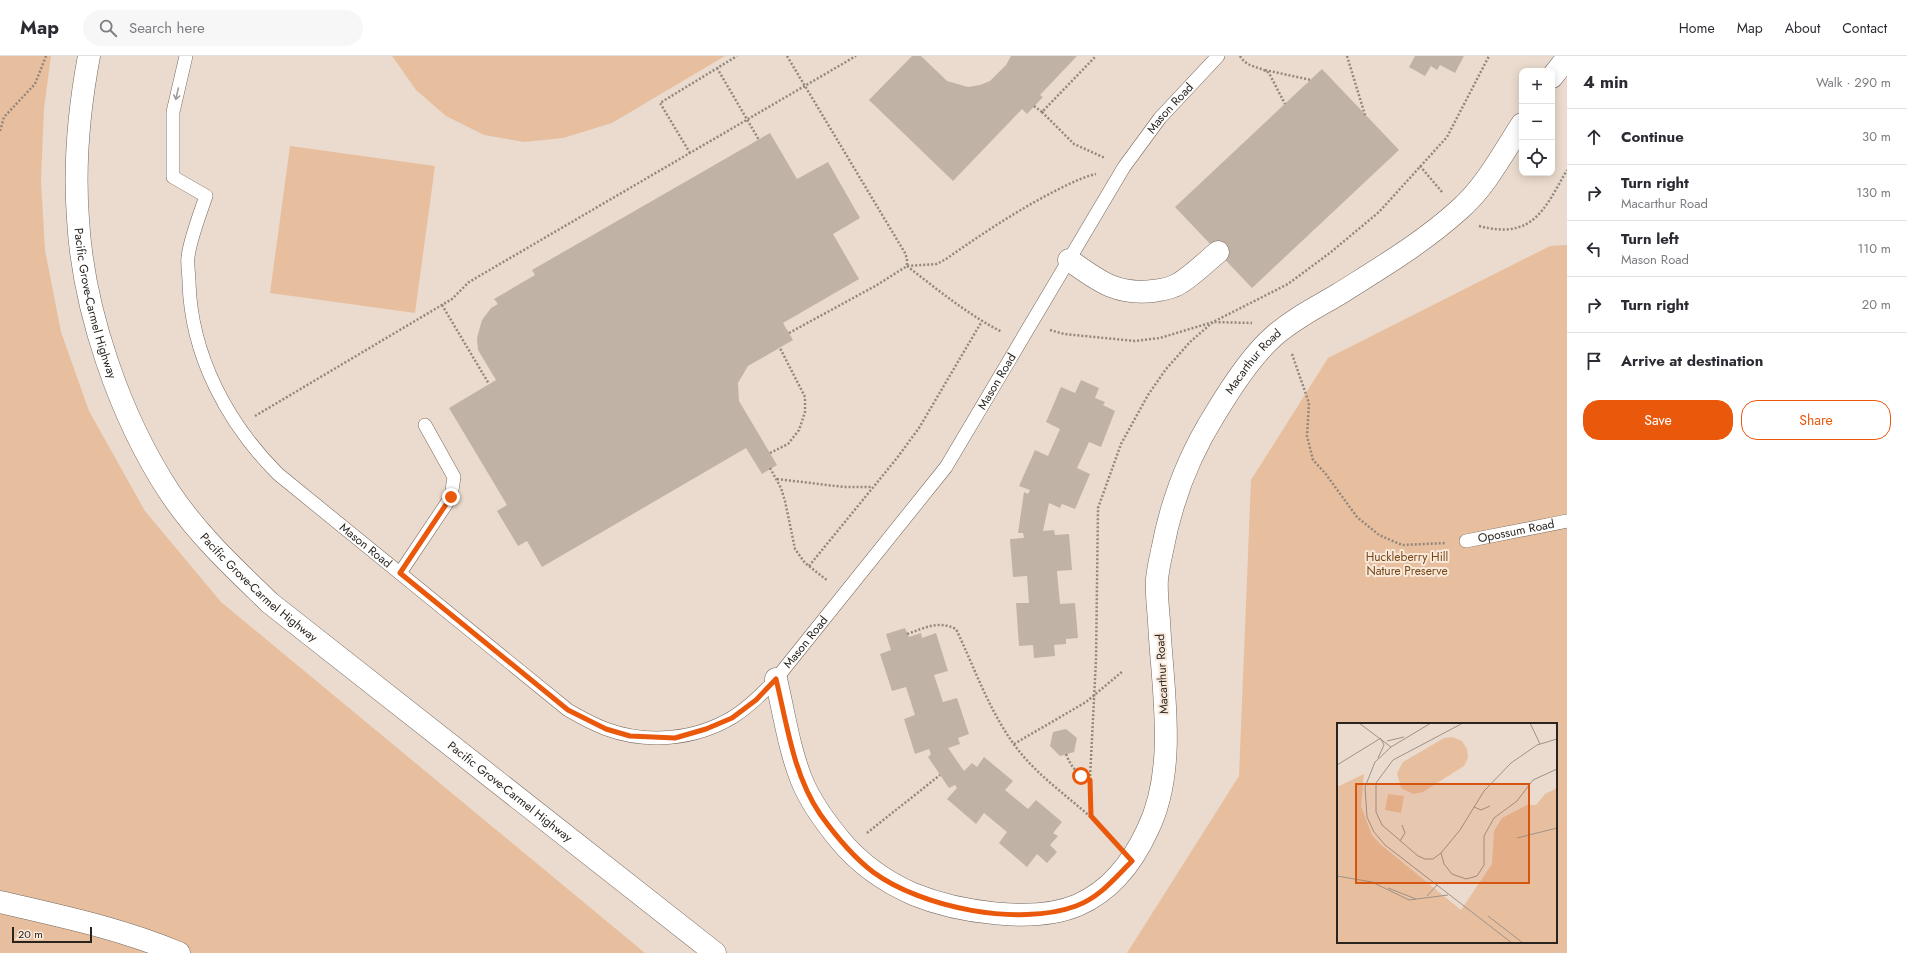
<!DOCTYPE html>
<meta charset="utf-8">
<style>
:root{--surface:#fff;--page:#f7f7f7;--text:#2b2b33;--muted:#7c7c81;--line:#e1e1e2;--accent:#ea580c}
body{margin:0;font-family:Jost,sans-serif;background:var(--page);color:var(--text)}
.controls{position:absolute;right:12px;top:12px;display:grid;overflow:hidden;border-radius:8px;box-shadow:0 2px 10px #0003}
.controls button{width:36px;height:36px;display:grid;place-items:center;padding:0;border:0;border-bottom:1px solid var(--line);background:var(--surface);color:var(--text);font:20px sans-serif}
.scale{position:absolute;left:12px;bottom:10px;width:80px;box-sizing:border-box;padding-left:4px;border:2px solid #2a241f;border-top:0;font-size:11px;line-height:14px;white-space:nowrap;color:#2a241f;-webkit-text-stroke:3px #f9e9db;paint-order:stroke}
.stop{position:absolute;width:12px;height:12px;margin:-9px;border:3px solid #ea580c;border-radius:50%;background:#fff}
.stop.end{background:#ea580c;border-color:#fff;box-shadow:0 1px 4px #0008}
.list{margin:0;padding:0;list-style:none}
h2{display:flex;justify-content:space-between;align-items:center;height:52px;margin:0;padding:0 16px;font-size:17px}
h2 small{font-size:13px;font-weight:400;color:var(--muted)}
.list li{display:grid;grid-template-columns:26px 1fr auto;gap:12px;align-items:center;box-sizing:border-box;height:56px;padding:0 16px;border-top:1px solid var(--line)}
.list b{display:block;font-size:15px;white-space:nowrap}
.list p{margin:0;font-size:13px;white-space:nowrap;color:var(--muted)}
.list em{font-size:13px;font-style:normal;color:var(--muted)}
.actions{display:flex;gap:8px;padding:12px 16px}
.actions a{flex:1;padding:9px 0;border:1px solid var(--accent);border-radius:16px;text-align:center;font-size:14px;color:var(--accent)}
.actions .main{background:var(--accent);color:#fff}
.icon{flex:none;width:22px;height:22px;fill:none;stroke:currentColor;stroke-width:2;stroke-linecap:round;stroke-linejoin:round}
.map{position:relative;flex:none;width:1567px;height:897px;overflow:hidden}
header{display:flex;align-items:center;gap:24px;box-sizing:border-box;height:56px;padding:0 20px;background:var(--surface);border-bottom:1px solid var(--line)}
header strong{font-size:19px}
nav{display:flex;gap:22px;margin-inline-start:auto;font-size:14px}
.search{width:280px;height:36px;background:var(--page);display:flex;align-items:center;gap:10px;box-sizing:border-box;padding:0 14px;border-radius:22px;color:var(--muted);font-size:15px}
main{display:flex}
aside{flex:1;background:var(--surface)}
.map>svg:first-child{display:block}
.green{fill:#e7bf9e;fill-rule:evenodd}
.building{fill:#c1b2a6}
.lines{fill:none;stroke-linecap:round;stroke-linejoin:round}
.lane-casing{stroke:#75675c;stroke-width:14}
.street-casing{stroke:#75675c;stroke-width:23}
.primary-casing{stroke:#75675c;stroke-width:23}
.path{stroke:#92877d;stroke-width:2.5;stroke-dasharray:2 2;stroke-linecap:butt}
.lane{stroke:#fff;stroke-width:13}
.street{stroke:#fff;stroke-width:22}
.primary{stroke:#fff;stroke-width:22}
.oneway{stroke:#9f9c9a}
.route{stroke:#ea580c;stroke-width:5}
.labels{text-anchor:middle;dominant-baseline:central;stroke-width:4;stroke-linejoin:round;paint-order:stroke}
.street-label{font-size:12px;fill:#2a241f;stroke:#f9e9db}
.park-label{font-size:12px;fill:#764615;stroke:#f9e9db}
.inset-road{fill:none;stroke:#9e9288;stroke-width:1}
.view{fill:#d5540e;fill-opacity:0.15;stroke:#d5540e;stroke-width:2}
.inset-edge{fill:none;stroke:#2a241f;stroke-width:2}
</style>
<header>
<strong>Map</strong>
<div class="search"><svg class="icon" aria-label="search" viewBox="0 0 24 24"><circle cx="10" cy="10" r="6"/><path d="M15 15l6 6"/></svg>Search here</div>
<nav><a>Home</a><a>Map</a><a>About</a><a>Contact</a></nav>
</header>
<main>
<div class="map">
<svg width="1567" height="897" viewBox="0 0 1567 897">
<rect width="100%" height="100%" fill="#ebdbce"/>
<path class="green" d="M0,0h51l-7,52 -3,73 4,69 16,82 28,79 56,100 76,91 424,351h-645z
M392,0h333l-113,67 -49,15 -39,4 -40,-7 -38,-19 -30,-26z
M290,90l145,20 -20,147 -145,-20z
M1567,189v708h-440l112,-177 12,-296 77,-122 222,-112zM1338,668h218v218h-218z"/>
<path class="building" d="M912,0h9l26,25 21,6 12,-2 10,-4 16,-16 5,-9h66l-37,39 3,2 -16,17 -5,-5 -69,72 -84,-81z
M1415,0h49l-9,17 -15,-8 -3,5 -6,-4 -6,10 -16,-9z
M1322,13l77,81 -147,138 -77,-81z
M770,77l27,46 31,-17 32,56 -27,16 26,45 -76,44 10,17 -45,26 -10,17 1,18 38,64 -15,9 -16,-26 -204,119 -15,-26 -9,5 -21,-35 10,-6 -58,-97 47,-28 -18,-30 -1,-12 5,-18 9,-12 7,-4 -4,-5 41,-24 -3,-5z
M1081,324l18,8 -4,10 10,4 -2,3 12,6 -14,36 -12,-5 -12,26 13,6 -15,35 -13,-5 -2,4 -11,-5 -6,28 11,-1 1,5 14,-1 3,36 -15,1 3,33 15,-1 3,35 -12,1v5l-12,1 1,11 -21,2 -1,-13 -14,1 -3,-43h13l-2,-27 -14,1 -3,-38 14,-1 -1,-5h-5l6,-41 4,2 2,-4 -11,-4 16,-36 13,6 12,-27 -14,-7 15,-35 14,6z
M905,572l4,9 12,-4 1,5 14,-5 12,38 -14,4 9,27 14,-4 12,36 -11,4 2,6 -12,4 16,23 8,-8 5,4 7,-10 29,24 -8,9 23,19 8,-9 26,22 -9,11 5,3 -8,9 7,7 -10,11 -10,-9 -10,13 -28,-24 8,-11 -23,-19 -8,11 -29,-25 10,-11 -2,-3 -6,3 -21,-31 3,-3 -2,-5 -14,5 -11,-35 11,-4 -9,-28 -14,4 -12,-37 11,-4 -5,-16z
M1066,673l11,9 -3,14 -14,4 -10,-10 3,-14z"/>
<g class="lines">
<defs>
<g id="lane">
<path id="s1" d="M186,0l-13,56v65l33,19c-6,18 -16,43 -18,61 -1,8 1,17 1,25 2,73 38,141 89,192l290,236c12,7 25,14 38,19 41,15 89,11 127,-12 16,-10 30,-24 43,-38l170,-212 178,-300 36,-49 58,-62"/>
<path id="s2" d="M1466,485l101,-20"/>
<path d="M400,517l51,-76 3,-20 -29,-52"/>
</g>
<g id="street">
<path d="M1552,21l15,-19"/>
<path d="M1069,204c30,21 46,35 84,31 8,-1 20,-3 27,-8 13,-8 26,-21 38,-31"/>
<path id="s3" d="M776,623c8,34 13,70 26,102 9,22 24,42 38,59 19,23 46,42 73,54 44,18 121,30 165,11 34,-15 55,-43 70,-76 30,-62 14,-142 11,-208 -1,-14 -3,-29 -2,-42 1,-9 3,-19 5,-28 9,-49 26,-94 53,-137 15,-25 37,-59 59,-78 19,-17 43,-29 65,-42 41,-26 85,-52 121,-85 26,-23 43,-56 62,-85"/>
<path d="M0,846c61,14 122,27 179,51"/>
</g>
<g id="primary">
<path id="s4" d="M89,0c-10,53 -15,110 -11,163 5,91 42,198 92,274 28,42 64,75 100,110l445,350"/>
</g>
</defs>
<use href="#lane" class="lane-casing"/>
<use href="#street" class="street-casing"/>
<use href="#primary" class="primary-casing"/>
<path class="path" d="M787,0l118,197 2,6v7
M1240,0c7,12 19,10 29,17l16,31
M1347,0l18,59
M717,12l42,72
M1265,14l46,10
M1034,50l8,6 54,-56
M1042,56l32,32 31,14
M0,75l4,-14 31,-33 11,-28
M690,97l-30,-50 77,-47
M1420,110l22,26
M1479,170c54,14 65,-16 88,-56
M907,210c31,24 60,48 95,66
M442,249l47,79
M1050,274l14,4 71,7 25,-3 53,-16 39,1
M789,277l88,-48 30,-19 30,-2 9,-5c36,-25 73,-50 113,-70 12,-6 24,-12 37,-15
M1292,298l17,49 -2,33 6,24 12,13 32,44 22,18 23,10 44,-2
M255,360l197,-117 17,-17 387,-226
M770,397l18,-9 11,-14 6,-18v-15l-25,-49
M770,412l11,20 4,13 10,48 10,14 23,18
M777,423l67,8h28
M809,510l88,-108 22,-30 63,-107
M907,578c18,-6 31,-14 49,-5 20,42 34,85 63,122 27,34 67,57 96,90
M1014,688l72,-42 37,-31
M1066,698c5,13 11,20 24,26
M1091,760l-1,-38 6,-118 2,-152 23,-64 27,-49 18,-26 24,-27 23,-20 75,-38 43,-32 48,-40 68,-75 42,-81
M867,777l73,-58"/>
<use href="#lane" class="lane"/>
<use href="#street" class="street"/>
<use href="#primary" class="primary"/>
</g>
<defs><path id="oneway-shaft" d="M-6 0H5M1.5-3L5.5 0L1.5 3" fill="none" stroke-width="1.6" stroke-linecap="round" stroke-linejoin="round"/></defs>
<use class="oneway" href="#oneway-shaft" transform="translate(177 38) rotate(103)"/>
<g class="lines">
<path class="route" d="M451,441l-51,76 168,137 38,19 24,7 45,2 31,-9 26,-11 24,-18 20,-21c11,45 17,95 44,135 15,21 32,42 53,58 49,36 146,55 203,34 24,-9 39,-28 56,-45l-41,-45 -1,-36 -9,-4"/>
</g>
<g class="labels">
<g class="street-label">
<text stroke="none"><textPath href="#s1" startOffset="1767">Mason Road</textPath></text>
<text stroke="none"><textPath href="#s4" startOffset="250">Pacific Grove-Carmel Highway</textPath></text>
<text stroke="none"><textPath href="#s3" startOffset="1036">Macarthur Road</textPath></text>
<text stroke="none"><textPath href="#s1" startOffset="1443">Mason Road</textPath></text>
<text stroke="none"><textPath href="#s2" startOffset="51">Opossum Road</textPath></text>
<text stroke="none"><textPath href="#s1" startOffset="579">Mason Road</textPath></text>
<text stroke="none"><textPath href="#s4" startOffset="586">Pacific Grove-Carmel Highway</textPath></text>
<text stroke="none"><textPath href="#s1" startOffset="1119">Mason Road</textPath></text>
<text transform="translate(1162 618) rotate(-93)">Macarthur Road</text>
<text stroke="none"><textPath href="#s4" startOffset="910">Pacific Grove-Carmel Highway</textPath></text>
</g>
<g class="park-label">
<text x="1407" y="501">Huckleberry Hill<tspan x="1407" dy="14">Nature Preserve</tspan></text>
</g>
</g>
<g transform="translate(1337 667)">
<rect width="220" height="220" fill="#ebdbce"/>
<path d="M115,14l10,4 5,8 1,9 -4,8 -41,26 -10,2 -12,-6 -4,-15 6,-11 41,-24zM27,51l-3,32 11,29 8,9 81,66 31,-46 2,-33 8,-13 25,-13h9l9,-11 12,-6v155h-220v-156zM51,71l16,2 -3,17 -16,-3z" fill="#e7bf9e"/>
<path class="inset-road" d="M22,0l32,24M94,0l-40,24 -16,15 -10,25 2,30 7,15 11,13 127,98M126,0l-70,37 -17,23v29l6,13 36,31 7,3h8l8,-6 19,-23 24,-39 27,-28 26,-18 20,-6M193,0l10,21M50,18l17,-4M41,35l6,-13 -3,-6M0,42l44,-27M137,84l7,3 9,-4M180,115l40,-10M63,118l5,-8 -3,-8M104,130l3,11 8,10 14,5 11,-3 7,-11v-29l10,-18 23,-17 16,-21 24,-11M0,153l35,6 37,18 39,-5M51,165l28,11M90,173l10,-11M151,193l35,27"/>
<path class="view" d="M19,61h173v99h-173z"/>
<rect width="220" height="220" class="inset-edge"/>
</g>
</svg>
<div class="controls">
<button>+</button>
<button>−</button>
<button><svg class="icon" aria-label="locate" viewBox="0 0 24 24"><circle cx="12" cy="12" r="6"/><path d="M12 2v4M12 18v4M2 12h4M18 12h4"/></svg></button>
</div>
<div class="scale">20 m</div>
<div class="stop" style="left:1081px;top:720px"></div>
<div class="stop end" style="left:451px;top:441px"></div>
</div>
<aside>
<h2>4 min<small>Walk · 290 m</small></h2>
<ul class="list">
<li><svg class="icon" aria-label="ahead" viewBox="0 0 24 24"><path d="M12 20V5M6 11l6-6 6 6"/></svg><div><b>Continue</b></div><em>30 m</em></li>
<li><svg class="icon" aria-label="right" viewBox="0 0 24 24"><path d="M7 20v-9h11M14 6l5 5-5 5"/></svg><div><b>Turn right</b><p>Macarthur Road</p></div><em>130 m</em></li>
<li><svg class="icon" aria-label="left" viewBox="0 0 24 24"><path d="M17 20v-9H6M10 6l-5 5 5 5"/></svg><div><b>Turn left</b><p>Mason Road</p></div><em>110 m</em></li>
<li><svg class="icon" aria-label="right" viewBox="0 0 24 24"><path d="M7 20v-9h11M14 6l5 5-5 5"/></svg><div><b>Turn right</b></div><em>20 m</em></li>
<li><svg class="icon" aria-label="arrive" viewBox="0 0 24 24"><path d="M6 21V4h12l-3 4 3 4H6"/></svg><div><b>Arrive at destination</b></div></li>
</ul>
<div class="actions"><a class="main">Save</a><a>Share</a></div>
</aside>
</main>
